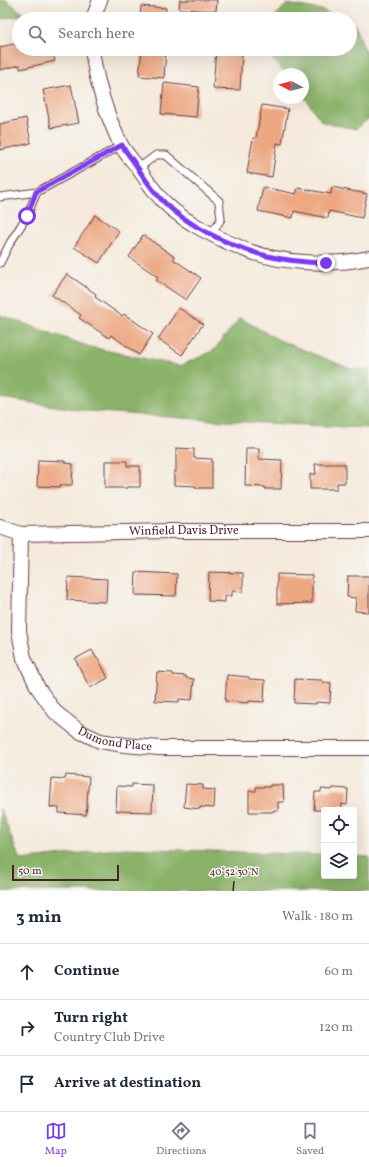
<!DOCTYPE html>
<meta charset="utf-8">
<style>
:root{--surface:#fff;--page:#f2f2f3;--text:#1f2937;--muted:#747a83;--line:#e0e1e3;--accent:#7c3aed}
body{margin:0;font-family:Vollkorn,serif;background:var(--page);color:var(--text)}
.controls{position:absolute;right:12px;bottom:12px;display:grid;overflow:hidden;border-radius:4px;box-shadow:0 4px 16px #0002}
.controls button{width:36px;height:36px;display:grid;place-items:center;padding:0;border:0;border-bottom:1px solid var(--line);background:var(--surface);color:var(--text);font:20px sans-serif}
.compass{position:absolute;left:273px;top:68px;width:36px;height:36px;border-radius:50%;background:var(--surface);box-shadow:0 4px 16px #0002;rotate:277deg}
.scale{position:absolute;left:12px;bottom:10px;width:107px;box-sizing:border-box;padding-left:4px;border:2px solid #4a1f2b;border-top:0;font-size:11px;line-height:14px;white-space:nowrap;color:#4a1f2b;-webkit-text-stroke:3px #f6f6f2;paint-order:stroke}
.stop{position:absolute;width:12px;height:12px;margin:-9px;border:3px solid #7c3aed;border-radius:50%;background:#fff}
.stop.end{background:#7c3aed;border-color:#fff;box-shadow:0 1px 4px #0008}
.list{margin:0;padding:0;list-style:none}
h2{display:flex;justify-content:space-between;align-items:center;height:52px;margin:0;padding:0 16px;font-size:17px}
h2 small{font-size:13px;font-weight:400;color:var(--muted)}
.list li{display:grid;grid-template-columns:26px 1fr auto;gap:12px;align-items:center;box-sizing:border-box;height:56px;padding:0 16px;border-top:1px solid var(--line)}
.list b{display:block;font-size:15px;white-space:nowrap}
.list p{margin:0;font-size:13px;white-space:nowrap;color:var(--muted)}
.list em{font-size:13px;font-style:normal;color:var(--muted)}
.icon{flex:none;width:22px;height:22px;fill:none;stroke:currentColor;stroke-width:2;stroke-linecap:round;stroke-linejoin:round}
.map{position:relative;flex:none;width:369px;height:891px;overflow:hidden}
.search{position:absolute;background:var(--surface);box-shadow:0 4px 16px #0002;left:12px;right:12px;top:12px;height:44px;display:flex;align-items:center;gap:10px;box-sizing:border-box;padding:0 14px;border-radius:22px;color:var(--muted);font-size:15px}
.sheet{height:220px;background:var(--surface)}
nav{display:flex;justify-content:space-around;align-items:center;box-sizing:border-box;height:56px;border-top:1px solid var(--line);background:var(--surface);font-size:11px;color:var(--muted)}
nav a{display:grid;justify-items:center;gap:2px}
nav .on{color:var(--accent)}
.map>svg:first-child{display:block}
.forest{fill:#8ab269;stroke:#6a684a}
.building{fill:#eda782}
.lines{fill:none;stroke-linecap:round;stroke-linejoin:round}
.service-casing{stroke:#643d45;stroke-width:9}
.minor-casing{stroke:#643d45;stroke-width:16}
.service{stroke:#fff;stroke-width:7}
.minor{stroke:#fff;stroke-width:14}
.route{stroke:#7c3aed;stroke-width:5}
.ticks{fill:none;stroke:#4a1f2b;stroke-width:1.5}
.labels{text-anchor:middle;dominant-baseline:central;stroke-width:3;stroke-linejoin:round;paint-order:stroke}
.street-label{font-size:12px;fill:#4a1f2b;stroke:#f6f6f2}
.ticks-label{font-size:10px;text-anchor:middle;fill:#4a1f2b;stroke:#f6f6f2;stroke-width:3;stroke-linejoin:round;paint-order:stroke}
</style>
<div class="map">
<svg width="369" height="891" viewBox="0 0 369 891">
<rect width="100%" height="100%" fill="#f6f6f2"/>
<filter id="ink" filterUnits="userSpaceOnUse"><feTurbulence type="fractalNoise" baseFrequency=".025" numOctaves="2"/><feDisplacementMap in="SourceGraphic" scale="8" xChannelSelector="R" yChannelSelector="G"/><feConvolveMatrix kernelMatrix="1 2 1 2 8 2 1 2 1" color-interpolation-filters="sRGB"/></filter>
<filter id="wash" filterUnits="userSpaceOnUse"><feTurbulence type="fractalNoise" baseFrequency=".012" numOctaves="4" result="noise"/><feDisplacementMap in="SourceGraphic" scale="16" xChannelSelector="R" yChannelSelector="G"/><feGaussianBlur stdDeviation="0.9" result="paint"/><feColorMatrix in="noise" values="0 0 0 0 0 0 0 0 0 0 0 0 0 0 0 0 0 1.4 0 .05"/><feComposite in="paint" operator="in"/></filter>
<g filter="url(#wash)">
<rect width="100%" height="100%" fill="#f5eadb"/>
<path class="forest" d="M0,0h6l19,15 -25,4z
M287,4l35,6 18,9h-68z
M350,24l6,2 13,37v55l-13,11 -34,-7 -19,-27v-21h-17l-22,-25h86z
M0,315l90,32 90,19 33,-15 27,-33 39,22 72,29h18v59l-145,-7 -137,-10 -87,-13z
M0,808l20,52 105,-12 199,7v21h30v-20l15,1v34h-369z"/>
<g id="blocks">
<path class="building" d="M180,0h37l-1,11 -37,-2z
M141,6l25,2 -1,11h-25z
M14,44l1,2 4,-1v4h33l3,12 -35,8v-4l-20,5v-23z
M142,49h24l-2,29 -25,-2z
M216,49h24v4h2l-2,37 -27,-1z
M164,83l35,4 -3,30 -35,-3z
M71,85l8,38 -28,5 -8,-38z
M262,105l26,4 -6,35 -5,-1 -5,34 -25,-4 6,-35h3z
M26,118l5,25 -31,7v-26z
M263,187l33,7 2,-6 33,6 1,-7 35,7 -5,24 -33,-7 -1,7 -34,-7 -1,7 -35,-7z
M95,215l24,16 -20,32 -25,-16z
M143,235l32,22 -2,2 28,19 -15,22 -30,-20 2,-3 -29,-20z
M67,274l29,20 -1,3 27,19 2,-2 29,20 -14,21 -28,-20 -2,3 -30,-20 2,-3 -29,-20z
M179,308l24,16 -21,31 -24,-16z
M176,448l18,1v9l18,1v29h-16v-2l-22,-1v-14l2,1z
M246,448h13v11l23,1 -1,29h-16v-2l-20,-1z
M38,460l27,1v2l8,1 -1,21h-12v2l-23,-1z
M105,461h22v5h13v21h-13v1h-22z
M315,464h30v19h-8v6h-27v-15h6z
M136,572l41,2 -1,22 -41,-1z
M209,572l34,1v19l-11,-1v5h-7v6l-17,-1z
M277,574l35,1v28l-35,1z
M348,576h21v36l-14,-1 1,-13 -9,-1z
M68,577l39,2 -1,23 -39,-2z
M92,650l5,9 1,-1 10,20 -18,10 -15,-29z
M157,672l16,1v2l13,1v2l8,1 -2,21 -13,-1v3l-24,-1z
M227,675l22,2v2l16,1 -1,22 -15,-1v2l-24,-2z
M295,679l27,1v2l9,1 -1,20 -14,-1v2l-22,-1z
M66,775l23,2 -3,38 -27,-2v-5l-9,-1 2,-29 13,1z
M132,784l21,1 -1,27 -36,-1 1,-25 15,1z
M186,784l17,1v4l12,1 -1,18 -14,-1v2l-16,-2z
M270,785h13l1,17h-6v9h-6v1h-23v-21h7v-4h14z
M333,788l15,1 -1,16 -5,-1 -1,6h-27l1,-18h6v-3l11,1z"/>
</g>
</g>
<g filter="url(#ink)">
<use href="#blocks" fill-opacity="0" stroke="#643d45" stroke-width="1"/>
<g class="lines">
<defs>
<path id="service" d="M139,168l17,-13h10l53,46 2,18 -10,15
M0,197l37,-5 85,-47
M0,263l10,-20 17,-27 10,-24"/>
<g id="minor">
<path d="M93,19l7,-19"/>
<path d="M92,49c4,32 15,67 29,96 5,9 12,16 18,24 8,12 16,24 26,34 12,12 27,21 42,29 13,7 26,13 39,18 36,14 85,16 123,8"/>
<path id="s1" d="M0,527l21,7 151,-3h197"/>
<path id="s2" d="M21,534l-2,97 5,27 14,30 17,24 24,19 21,10 25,4 34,3h210"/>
</g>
</defs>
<use href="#service" class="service-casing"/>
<use href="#minor" class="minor-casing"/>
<use href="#service" class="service"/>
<use href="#minor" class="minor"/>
</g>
</g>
<g class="lines" filter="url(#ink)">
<path class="route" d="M27,216l9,-24 86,-47c5,9 12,16 17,25 8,12 16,24 27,34 12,12 27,21 42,29 39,21 74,29 118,30"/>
</g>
<path class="ticks" d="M233,891l1,-10"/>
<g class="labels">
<g class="street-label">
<text stroke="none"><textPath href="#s1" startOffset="185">Winfield Davis Drive</textPath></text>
<text stroke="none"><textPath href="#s2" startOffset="255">Dumond Place</textPath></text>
</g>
</g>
<g class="ticks-label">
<text x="234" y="875">40°52'30"N</text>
</g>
</svg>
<div class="controls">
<button><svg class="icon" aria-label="locate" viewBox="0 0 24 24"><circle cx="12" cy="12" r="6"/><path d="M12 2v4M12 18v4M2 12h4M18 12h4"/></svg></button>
<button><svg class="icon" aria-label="layers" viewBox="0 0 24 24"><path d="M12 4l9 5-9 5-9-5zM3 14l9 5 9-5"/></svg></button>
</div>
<svg class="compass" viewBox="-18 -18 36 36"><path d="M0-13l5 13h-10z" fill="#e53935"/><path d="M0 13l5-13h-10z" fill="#747a83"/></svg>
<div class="scale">50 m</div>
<div class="stop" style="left:27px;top:216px"></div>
<div class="stop end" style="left:326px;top:263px"></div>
<div class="search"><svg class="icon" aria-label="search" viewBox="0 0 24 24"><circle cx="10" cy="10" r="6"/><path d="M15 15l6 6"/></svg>Search here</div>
</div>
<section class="sheet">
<h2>3 min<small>Walk · 180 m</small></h2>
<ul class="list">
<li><svg class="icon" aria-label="ahead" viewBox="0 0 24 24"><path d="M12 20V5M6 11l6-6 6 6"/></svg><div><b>Continue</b></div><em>60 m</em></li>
<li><svg class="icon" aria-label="right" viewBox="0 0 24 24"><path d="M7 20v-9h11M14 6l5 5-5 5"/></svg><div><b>Turn right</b><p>Country Club Drive</p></div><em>120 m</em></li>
<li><svg class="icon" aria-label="arrive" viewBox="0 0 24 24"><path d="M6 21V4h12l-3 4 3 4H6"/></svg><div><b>Arrive at destination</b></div></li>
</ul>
</section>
<nav>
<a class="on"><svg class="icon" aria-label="map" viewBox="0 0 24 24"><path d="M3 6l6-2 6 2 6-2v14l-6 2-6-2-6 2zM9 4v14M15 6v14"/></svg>Map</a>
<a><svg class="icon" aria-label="directions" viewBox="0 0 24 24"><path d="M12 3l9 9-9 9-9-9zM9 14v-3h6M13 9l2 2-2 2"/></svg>Directions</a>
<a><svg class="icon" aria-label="saved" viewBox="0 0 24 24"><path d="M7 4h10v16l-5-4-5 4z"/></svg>Saved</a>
</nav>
